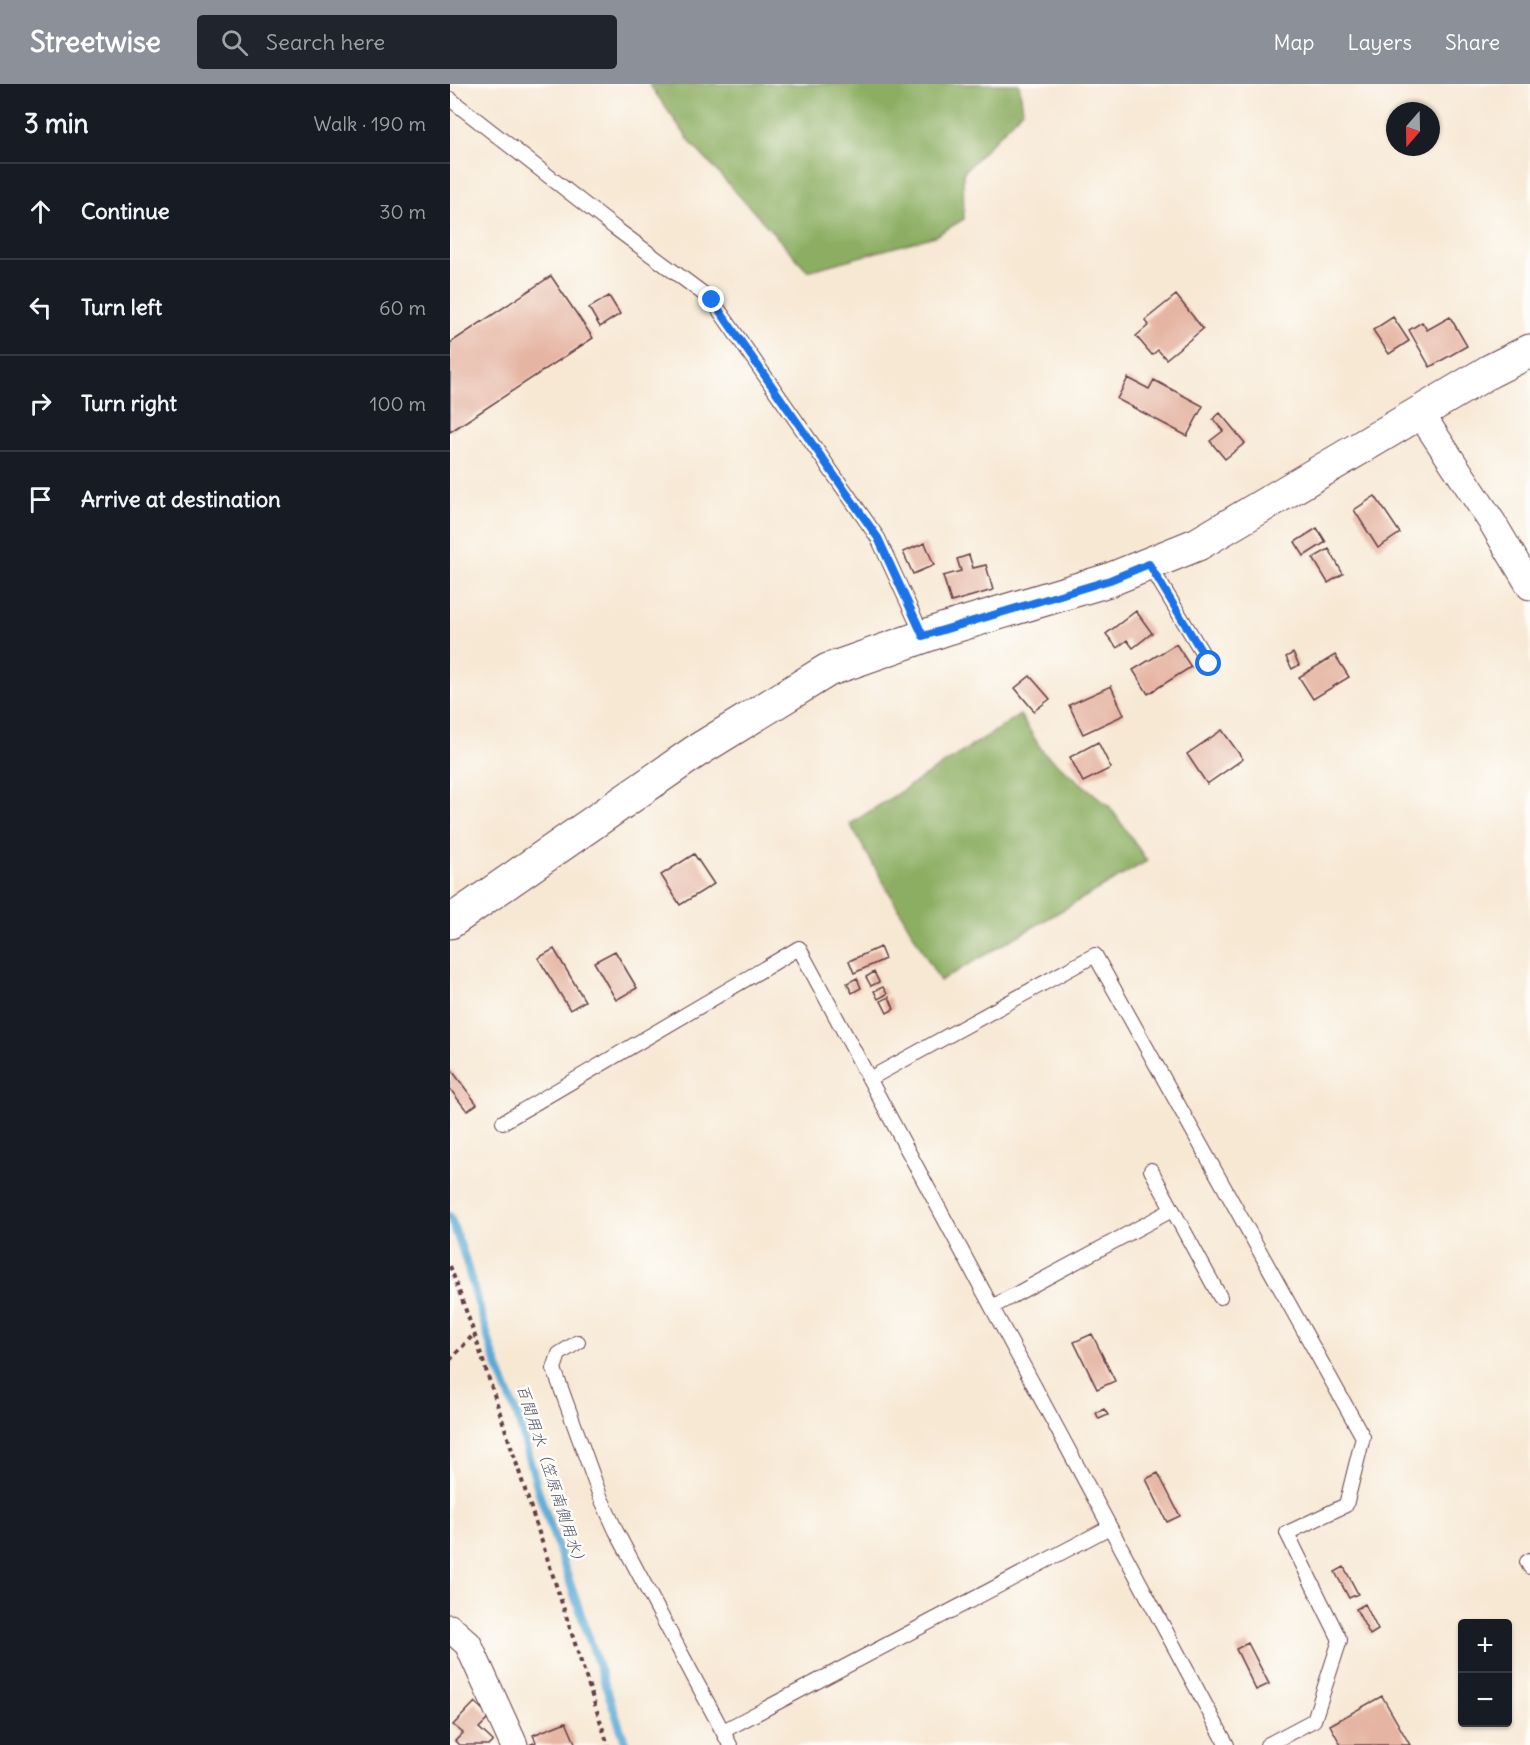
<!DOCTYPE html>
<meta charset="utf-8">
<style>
:root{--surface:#171b24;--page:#20242c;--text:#f1f3f6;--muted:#9ea1a6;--line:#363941;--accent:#8c9099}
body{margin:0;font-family:Delius,"Klee One",sans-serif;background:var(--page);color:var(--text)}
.controls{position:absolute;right:18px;bottom:18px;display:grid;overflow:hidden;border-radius:6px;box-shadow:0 2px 4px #0004}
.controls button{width:54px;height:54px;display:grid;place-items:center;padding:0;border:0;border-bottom:2px solid var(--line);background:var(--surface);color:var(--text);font:30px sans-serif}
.compass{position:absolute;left:936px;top:18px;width:54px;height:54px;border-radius:50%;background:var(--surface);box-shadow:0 2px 4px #0004;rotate:200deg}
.stop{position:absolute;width:18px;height:18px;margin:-14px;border:4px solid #1a73e8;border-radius:50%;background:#fff}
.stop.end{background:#1a73e8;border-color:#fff;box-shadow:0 2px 6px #0008}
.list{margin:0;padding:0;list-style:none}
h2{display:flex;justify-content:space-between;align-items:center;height:78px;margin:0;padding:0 24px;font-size:26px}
h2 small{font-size:20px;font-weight:400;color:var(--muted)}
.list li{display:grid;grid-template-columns:39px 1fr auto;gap:18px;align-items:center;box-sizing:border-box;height:96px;padding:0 24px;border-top:2px solid var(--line)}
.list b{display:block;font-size:22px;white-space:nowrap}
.list em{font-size:20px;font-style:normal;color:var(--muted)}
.icon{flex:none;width:33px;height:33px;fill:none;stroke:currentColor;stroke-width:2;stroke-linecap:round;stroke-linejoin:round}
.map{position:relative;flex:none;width:1080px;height:1661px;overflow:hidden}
header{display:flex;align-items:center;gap:36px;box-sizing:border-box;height:84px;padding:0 30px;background:var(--accent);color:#fff}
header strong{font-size:28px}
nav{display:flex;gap:33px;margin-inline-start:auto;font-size:21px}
.search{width:420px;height:54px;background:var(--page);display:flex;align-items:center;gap:15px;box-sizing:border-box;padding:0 21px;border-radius:6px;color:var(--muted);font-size:22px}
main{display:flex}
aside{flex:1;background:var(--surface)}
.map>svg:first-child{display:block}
.forest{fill:#8cae62;stroke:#6b6646;stroke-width:1.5}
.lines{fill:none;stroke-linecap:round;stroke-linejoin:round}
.stream{stroke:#5ba9d4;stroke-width:8}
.building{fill:#e5b4a2}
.service-casing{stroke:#643d44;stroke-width:16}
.minor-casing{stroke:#643d44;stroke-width:29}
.tertiary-casing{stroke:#643d44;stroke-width:35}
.path{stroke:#643d44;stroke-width:4;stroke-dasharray:4.5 4.5;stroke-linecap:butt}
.service{stroke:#fff;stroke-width:14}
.minor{stroke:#fff;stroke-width:27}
.tertiary{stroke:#fff;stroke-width:33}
.route{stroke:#1a73e8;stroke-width:8}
.labels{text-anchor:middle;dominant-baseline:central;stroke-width:5;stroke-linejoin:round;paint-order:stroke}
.water-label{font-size:16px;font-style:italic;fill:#51566f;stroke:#fdfcf7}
</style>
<header>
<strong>Streetwise</strong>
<div class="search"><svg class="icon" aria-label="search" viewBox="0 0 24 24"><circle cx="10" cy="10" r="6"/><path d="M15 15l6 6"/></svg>Search here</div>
<nav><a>Map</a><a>Layers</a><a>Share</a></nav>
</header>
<main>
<aside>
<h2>3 min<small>Walk · 190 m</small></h2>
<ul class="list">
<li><svg class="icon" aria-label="ahead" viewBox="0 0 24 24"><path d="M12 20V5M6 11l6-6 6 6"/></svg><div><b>Continue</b></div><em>30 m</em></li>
<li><svg class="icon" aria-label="left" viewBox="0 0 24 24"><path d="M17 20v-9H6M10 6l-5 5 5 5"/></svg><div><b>Turn left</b></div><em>60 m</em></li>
<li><svg class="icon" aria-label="right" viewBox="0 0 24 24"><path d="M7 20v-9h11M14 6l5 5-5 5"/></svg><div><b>Turn right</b></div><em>100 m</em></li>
<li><svg class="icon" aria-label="arrive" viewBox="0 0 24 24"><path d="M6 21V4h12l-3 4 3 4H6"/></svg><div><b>Arrive at destination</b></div></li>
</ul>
</aside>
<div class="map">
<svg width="1080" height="1661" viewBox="0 0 1080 1661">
<rect width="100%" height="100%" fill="#fdfcf7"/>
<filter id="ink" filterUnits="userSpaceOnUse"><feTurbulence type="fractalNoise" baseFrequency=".0167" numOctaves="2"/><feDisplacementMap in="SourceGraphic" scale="12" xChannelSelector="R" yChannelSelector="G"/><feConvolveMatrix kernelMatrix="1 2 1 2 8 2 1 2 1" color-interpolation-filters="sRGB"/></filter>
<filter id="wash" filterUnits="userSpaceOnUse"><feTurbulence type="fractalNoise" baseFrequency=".008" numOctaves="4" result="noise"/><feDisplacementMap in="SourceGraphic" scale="24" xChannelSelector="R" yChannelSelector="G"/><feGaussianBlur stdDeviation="1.35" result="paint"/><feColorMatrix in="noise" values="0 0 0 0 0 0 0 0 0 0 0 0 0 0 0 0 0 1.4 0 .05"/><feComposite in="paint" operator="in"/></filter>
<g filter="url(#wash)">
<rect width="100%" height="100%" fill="#f7e8d4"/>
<path class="forest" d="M199,0h370l4,26 -60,63 1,46 -29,17 -127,35 -117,-128z
M570,631l23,37 67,55 37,54 -207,120 -90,-157z"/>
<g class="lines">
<path class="stream" d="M0,1132l13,36 30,102 25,64 20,72 88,255"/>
</g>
<g id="blocks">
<path class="building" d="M101,192l42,62 -143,94v-89z
M726,211l27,34 -37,30 -8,-9 -6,5 -16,-19 13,-11 -4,-5z
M159,212l11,18 -20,13 -11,-19z
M943,233l16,24 -20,13 -16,-24z
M1000,233l17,29 -37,21 -21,-37 13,-8 5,8z
M678,294l21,11 5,-9 49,26 -16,30 -70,-37z
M770,329l25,30 -20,16 -15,-18 13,-10 -10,-12z
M925,412l25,37 -22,15 -24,-38z
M867,444l9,14 -22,14 -9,-14z
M475,459l9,22 -21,9 -10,-22z
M879,465l14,25 -15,9 -15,-25z
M519,471l4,13 13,-3 7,25 -42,12 -8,-26 18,-5 -4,-12z
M686,527l16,22 -19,15 -6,-8 -10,8 -11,-14z
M726,560l15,23 -43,27 -15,-24z
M843,569l6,12 -7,4 -6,-12z
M885,571l14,22 -36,22 -14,-22z
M580,592l20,23 -16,12 -19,-23z
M661,602l13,29 -41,19 -14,-29z
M772,646l21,29 -36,25 -20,-30z
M648,658l13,26 -28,14 -13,-25z
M244,770l20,30 -34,21 -19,-30z
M430,863l5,12 -31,14 -5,-12z
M104,865l31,52 -15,9 -32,-52z
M165,867l22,37 -21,12 -22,-38z
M424,888l5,10 -8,4 -5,-9z
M407,894l4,10 -9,5 -5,-10z
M433,903l4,7 -9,5 -4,-8z
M439,913l5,12 -7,4 -6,-12z
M0,984l27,36 -10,7 -17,-22z
M642,1250l23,47 -18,8 -23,-47z
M654,1325l4,6 -9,4 -3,-6z
M708,1389l22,43 -13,6 -21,-43z
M894,1483l14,27 -9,4 -14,-26z
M915,1520l13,26 -8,5 -14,-26z
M798,1559l21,41 -13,6 -20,-41z
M932,1612l28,49h-69l-11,-20z
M25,1618l15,15 -11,11 14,13 -4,4h-30l-4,-4 8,-8 -10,-8z
M116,1638l10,23h-47l7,-3 -3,-7z"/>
</g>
</g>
<g filter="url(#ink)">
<use href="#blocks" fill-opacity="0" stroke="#643d44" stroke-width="1.5"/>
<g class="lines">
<defs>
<path id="service" d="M0,15l165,129 97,72 166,238 45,98
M699,480l60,100
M419,995l226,-124 268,482 -17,68 -59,28 53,107 -26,80 -47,25
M53,1038l296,-174 428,797
M701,1086l69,127
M542,1223l180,-97
M128,1258l-19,12 -5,15 46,127 16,35 114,214
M1080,1476l-3,2 3,5
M273,1647l387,-204"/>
<path id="minor" d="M970,329l72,109 38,64
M0,1544l18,16 46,101"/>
<path id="tertiary" d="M0,838l245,-170 133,-82 117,-41 164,-49 89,-36 292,-173 40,-20"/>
</defs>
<use href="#service" class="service-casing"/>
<use href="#minor" class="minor-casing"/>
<use href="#tertiary" class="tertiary-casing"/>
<path class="path" d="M0,1182l24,67 134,412
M0,1276l24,-26"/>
<use href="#service" class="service"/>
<use href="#minor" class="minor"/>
<use href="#tertiary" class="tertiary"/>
</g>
</g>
<g class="lines" filter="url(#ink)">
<path class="route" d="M262,216l166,238 45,98 187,-56 39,-16 60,100"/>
</g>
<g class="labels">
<g class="water-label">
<text transform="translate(102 1392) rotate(72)">百間用水（笠原南側用水）</text>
</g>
</g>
</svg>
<div class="controls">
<button>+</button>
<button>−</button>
</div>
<svg class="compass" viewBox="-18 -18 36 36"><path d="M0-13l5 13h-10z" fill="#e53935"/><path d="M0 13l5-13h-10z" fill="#9ea1a6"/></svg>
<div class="stop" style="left:759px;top:580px"></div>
<div class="stop end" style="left:262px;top:216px"></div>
</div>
</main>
